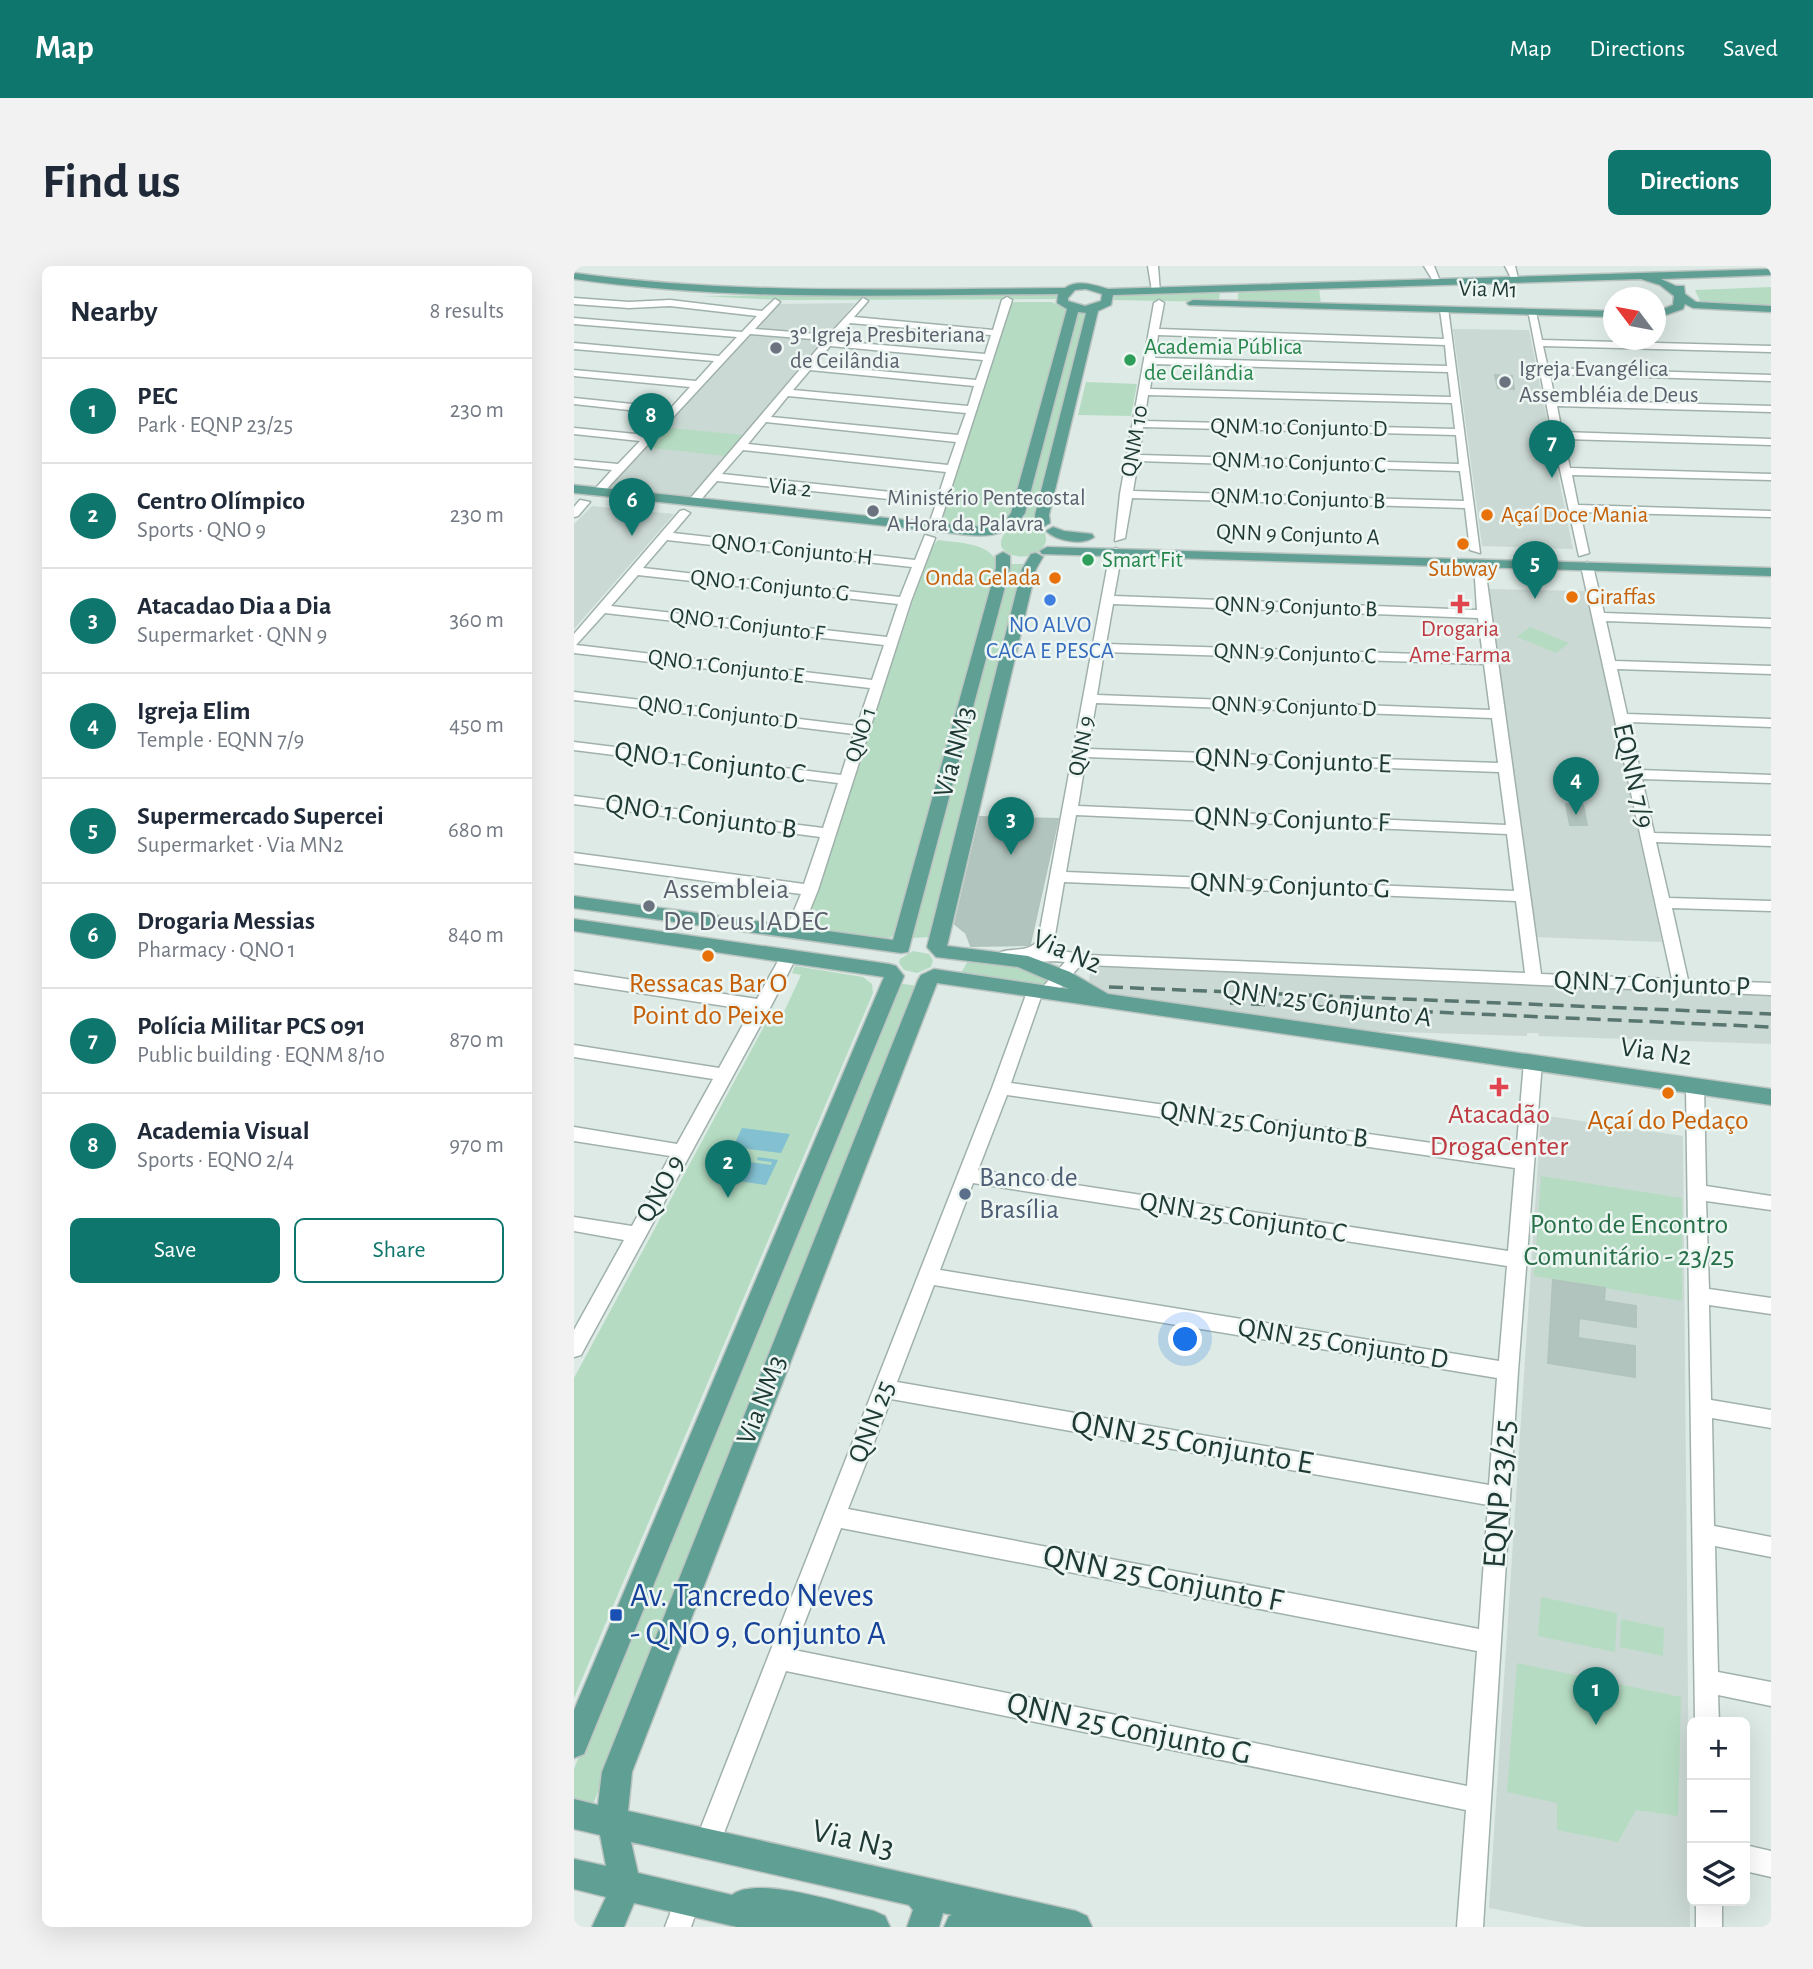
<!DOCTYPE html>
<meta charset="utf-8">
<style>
:root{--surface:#fff;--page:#f2f2f3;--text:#1f2937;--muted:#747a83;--line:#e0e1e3;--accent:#0f766e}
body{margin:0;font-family:"Alegreya Sans",sans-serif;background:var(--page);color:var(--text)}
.controls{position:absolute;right:21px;bottom:21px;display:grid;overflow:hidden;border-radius:10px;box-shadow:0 7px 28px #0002}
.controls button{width:63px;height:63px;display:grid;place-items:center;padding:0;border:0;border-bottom:2px solid var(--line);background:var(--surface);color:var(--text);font:35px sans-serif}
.compass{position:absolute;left:1029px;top:21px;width:63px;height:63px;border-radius:50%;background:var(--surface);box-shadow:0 7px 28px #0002;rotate:302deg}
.you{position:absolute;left:612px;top:1074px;width:24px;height:24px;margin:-18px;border:5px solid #fff;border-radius:50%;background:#1a73e8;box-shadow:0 0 0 10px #1a73e833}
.badge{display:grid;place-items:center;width:46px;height:46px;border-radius:50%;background:var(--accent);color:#fff;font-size:23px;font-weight:700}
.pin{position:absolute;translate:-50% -58px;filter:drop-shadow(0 2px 4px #0008)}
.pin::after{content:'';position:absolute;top:37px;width:24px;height:21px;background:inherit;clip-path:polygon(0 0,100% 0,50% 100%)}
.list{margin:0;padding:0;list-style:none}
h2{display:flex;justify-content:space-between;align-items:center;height:91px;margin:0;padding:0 28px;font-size:30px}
h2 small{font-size:23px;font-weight:400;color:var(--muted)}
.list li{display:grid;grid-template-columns:46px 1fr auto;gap:21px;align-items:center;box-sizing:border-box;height:105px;padding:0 28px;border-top:2px solid var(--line)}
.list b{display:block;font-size:26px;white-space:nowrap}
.list p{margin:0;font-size:23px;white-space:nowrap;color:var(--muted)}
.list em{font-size:23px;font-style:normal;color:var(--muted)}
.actions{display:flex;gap:14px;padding:21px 28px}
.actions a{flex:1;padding:16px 0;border:2px solid var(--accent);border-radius:10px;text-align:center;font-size:24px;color:var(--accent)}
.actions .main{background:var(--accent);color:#fff}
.icon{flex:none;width:38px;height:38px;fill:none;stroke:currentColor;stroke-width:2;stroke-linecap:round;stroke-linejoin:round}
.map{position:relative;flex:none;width:1197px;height:1661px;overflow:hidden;border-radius:10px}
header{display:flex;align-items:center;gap:42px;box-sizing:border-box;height:98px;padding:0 35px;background:var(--accent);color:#fff}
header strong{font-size:33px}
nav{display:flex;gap:38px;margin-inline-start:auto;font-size:24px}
.intro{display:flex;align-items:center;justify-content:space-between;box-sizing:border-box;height:168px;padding:0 42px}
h1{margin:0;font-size:49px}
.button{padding:18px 32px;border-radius:10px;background:var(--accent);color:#fff;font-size:24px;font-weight:700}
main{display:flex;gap:42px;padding:0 42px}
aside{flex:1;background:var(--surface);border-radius:10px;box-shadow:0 7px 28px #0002}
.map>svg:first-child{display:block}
.built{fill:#cbd9d4}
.green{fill:#b5dcc2}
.water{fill:#83c0d1}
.building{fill:#b2c4be;stroke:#b0c3bc;stroke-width:2}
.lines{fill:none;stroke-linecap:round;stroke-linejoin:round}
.minor-casing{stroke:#a0b1ac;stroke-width:3}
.major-casing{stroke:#bcc4c2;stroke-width:3}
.minor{fill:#fff;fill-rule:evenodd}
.major{fill:#60a094;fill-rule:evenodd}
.rail{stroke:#58756f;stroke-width:3.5;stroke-dasharray:14 7;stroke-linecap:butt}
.worship-dot{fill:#6b7280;stroke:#edf6f2;stroke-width:2.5}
.leisure-dot{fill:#2e9e5b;stroke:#edf6f2;stroke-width:2.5}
.food-dot{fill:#e8710a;stroke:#edf6f2;stroke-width:2.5}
.shop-dot{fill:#3f7fe0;stroke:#edf6f2;stroke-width:2.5}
.health-dot{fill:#e0444e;stroke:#edf6f2;stroke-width:2.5}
.service-dot{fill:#5c6f8a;stroke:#edf6f2;stroke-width:2.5}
.transit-dot{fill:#1a4fb4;stroke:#edf6f2;stroke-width:2.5}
.labels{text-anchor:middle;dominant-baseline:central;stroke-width:5;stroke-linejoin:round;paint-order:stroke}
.far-street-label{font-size:23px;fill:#1f3934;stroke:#edf6f2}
.far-worship-label{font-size:23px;fill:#5b616d;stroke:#edf6f2;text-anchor:start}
.far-leisure-label{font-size:23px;fill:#27864d;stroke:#edf6f2;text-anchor:start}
.far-food-label{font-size:23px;fill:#c56008;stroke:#edf6f2;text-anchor:start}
.far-shop-label{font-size:23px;fill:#366cbe;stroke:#edf6f2}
.far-health-label{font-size:23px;fill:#be3a42;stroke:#edf6f2}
.street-label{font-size:28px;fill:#1f3934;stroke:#edf6f2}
.worship-label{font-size:28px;fill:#5b616d;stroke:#edf6f2;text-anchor:start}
.food-label{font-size:28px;fill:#c56008;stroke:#edf6f2}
.health-label{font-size:28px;fill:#be3a42;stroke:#edf6f2}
.service-label{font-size:28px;fill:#4e5e75;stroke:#edf6f2;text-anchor:start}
.park-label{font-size:28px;fill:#287049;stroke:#edf6f2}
.near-street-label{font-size:33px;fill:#1f3934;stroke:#edf6f2}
.near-transit-label{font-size:33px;fill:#164399;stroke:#edf6f2;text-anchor:start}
</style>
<header>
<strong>Map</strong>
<nav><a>Map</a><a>Directions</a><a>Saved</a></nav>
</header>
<div class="intro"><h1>Find us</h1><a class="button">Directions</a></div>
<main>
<aside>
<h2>Nearby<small>8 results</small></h2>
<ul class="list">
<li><span class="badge">1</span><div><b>PEC</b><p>Park · EQNP 23/25</p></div><em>230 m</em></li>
<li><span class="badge">2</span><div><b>Centro Olímpico</b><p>Sports · QNO 9</p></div><em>230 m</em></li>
<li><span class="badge">3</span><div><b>Atacadao Dia a Dia</b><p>Supermarket · QNN 9</p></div><em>360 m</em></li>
<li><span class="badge">4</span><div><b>Igreja Elim</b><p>Temple · EQNN 7/9</p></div><em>450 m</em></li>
<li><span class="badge">5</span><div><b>Supermercado Supercei</b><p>Supermarket · Via MN2</p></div><em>680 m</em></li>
<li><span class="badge">6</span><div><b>Drogaria Messias</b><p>Pharmacy · QNO 1</p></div><em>840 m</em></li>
<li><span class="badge">7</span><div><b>Polícia Militar PCS 091</b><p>Public building · EQNM 8/10</p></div><em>870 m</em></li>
<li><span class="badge">8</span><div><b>Academia Visual</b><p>Sports · EQNO 2/4</p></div><em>970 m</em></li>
</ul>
<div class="actions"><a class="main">Save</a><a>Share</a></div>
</aside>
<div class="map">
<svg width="1197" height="1661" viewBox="0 0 1197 1661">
<rect width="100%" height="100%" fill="#ddeae5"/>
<path class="built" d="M281,37l-166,195 -84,-9 173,-185z
M879,63l76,1 44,219 -91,-3z
M18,240l82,8 -100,115v-105z
M915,323l97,2 76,351 -128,-5z
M529,700l668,30v48l-232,-8 -1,-3h-11v3l-159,-5 -257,-37 -23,-9 3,-16z
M967,849l142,21 7,791h-105l-96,-19z"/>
<path class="green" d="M1197,21v19l-69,-1 -7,-15z
M745,22l2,17 -83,-2v-13z
M646,26l-1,10 -105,-2 1,-6z
M483,27l-1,6 -276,1 -79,-4z
M440,36h38l16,8 -59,210 -20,7 -45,-4 -2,-2 68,-218z
M502,45l12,1 -51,206h-15z
M512,116l51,2 -6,32 -53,-1z
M89,161l80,8 -18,21 -81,-9z
M449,259l20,4c15,25 -30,38 -42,17 -1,-13 9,-19 22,-21z
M364,274c20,3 55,2 61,27l-105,369 -9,3 -81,-10 126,-380z
M436,298h16l-96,373 -18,1z
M956,361l39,16 -13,10 -39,-16z
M339,685l16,3 4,6 -2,7 -14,6 -13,-3 -5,-7 1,-4z
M395,693l30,1 55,18 -10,9 -84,-12z
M221,700l68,11 9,7 1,9 -299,705v-320l194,-359 17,-9 16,-35 -9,-2z
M323,717l21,3 -326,821 -18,-4v-34l262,-644z
M967,910l141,22v103l-148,-25z
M967,1331l76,16 -2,39 -77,-16z
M1047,1353l43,9 -1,28 -43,-9z
M943,1397l164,34 -3,119 -42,-6 -18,32 -61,-12v-27l-50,-11z"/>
<path class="water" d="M168,862l48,6 -9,19 -48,-6z
M184,891l20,3 -12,25 -49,-7 10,-19 44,6 1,-3 -15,-2z"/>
<path class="building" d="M921,109l17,1 2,13 -16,-1z
M992,538l17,1 4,20h-17z
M406,551l78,2 -28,125 -3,1 -56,1 -5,-13 -11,-9z
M979,1014l52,8 -1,13 32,5v21l-57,-9 -1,20 57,8v31l-87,-14z"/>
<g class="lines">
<defs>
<path id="minor" d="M574,0h10l2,27 -8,-2z
M850,0h10l7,18h-6z
M931,0h10l4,16h-6z
M433,31l5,3 -74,229 -10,-2 8,-23 -219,-23 -19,22 -10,-2 137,-161 -75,-6 -147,159 -10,-2 19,-21 -38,-4v-6l44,4 22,-23 -66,-7v-6l72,7 19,-21 -91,-10v-6l97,10 19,-21 -116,-11v-6l122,11 18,-20 -140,-12v-6l145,13 18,-19 -163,-13v-6l168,14 15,-16 -87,-10 -41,2 -55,-4v-6l55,4 41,-2 92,11 13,-12 5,3 -25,27 74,6 34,-37 5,3 -14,16 139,13 9,-30zM276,57l141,12 -6,19 -150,-13zM256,80l153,14 -7,20 -161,-15zM236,104l164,16 -6,20 -175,-16zM214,130l178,17 -8,22 -187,-18zM192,156l190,20 -8,23 -200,-21zM169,184l203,22 -8,25 -216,-23z
M585,34l5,3 -5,26 285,10 -4,-29 8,-2 32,245 -10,-3 -5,-42 -333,-10 -7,40 -10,3 5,-47 34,-191zM584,69l287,10 2,21 -292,-8zM580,98l294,8 3,25 -301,-8zM574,129l304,8 3,26 -311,-8zM569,161l313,8 3,29 -320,-9zM564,195l322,10 4,30 -331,-10z
M954,44l8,2 6,28 229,6v6l-228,-6 5,22 223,7v6l-221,-7 5,26 216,6v6l-214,-6 5,26 209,7v6l-207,-6 6,29 201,6v6l-199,-5 6,30 193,6v6l-191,-5 9,41 -10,3 -26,-118 -3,-3 2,-2z
M6,234l10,2 -12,14 -4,1v-10z
M110,244l6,3 -17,20 242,27 10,-25 10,3 -24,63 -93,289 -17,42 -8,5 -8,-5 16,-38 -227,-31v-10l230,31 16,-47 -246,-33v-8l249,32 15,-45 -264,-33v-8l267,33 13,-41 -280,-34v-8l283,34 13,-38 -296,-35v-19l106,-123zM93,274l245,27 -12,30 -257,-29zM64,309l260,29 -11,33 -276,-31zM31,347l279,32 -12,35 -296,-35z
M542,282l6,4 -8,44 363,14 -3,-47 10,-3 57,414 131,5 -91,-413 6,-4 6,4 11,47 167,6v8l-165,-6 9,40 156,5v8l-154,-5 10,45 144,5v8l-142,-5 11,48 131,5v8l-129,-4 12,54 117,3v10l-115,-4 13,56 102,3v10l-99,-3 16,72 83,3v12l-684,-30 -9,3 -25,29h-12l-30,86 505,72 8,-93 9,-6 9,6 -24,309 -35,556h-26l9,-117 -680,-139 -70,183 -9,4 -9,-4 -4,-9 298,-757 35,-96 8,-6 6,3 24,-27c-16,-3 -64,5 -72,-5 11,-12 33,-2 45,-16l72,-389zM539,338l365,14 5,38 -377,-12zM530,386l380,12 6,46 -393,-15zM522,437l396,15 6,45 -410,-14zM512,491l413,15 7,53 -428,-19zM502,549l431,19 7,57 -448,-19zM490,616l452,19 9,72 -438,-18 -38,-6 5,-8zM433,829l508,73 -7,83 -530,-81zM399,917l534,83 -8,95 -559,-91zM360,1019l563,93 -8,107 -592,-103zM317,1133l597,106 -9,124 -631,-120zM267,1262l636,123 -10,135 -673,-136z
M215,685l8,5 -26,50 -190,349 -7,2v-27l50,-90 -50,-9v-14l58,9 38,-70 -96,-15v-14l103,17 36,-65 -139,-22v-12l145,23 32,-58 -177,-27v-12l183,28 26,-47z
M1121,814l6,2 3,4 2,100 65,10v14l-65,-9 3,88 62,9v16l-62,-9 2,95 60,10v18l-59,-10 2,108 57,11v20l-56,-11 3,126 53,10v24l-53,-11 1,27h-24l-9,-636 3,-4z
M1171,1579l26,6v26l-26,-6z
M113,1622l9,4 4,9 -9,26h-26l13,-35z
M1122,1635h26v26h-26z"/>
<path id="major" d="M1197,3v6l-110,4 15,7h8l1,8 11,8 75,4v6l-78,-4 -8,-4 -2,5 -26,9 -1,-6 17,-7 1,-9 -14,-11 -19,-6 -528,16 -2,10 -13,6 -49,204 1,8 -7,4 -7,-4 -1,-8 51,-202 -8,-1 -53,201c-23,33 -55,21 -91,18l-360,-38v-8l360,38 51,4 17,-2 9,-12 56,-204 -10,-6 1,-9c-162,1 -323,8 -484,-15v-6c163,22 327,16 491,15 13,-9 29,-3 43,1zM512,23l16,5 -1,7 -16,5 -17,-5v-3l7,-8z
M619,34l421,11v6l-425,-12 -2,-2z
M479,261l11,4 28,3 2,3c-11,9 -38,4 -48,-6z
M473,281l724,21v8l-729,-22 -2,-3z
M429,286l7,4v12l-102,384 -7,1 -327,-45v-12l319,44 103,-372v-12z
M462,287l7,4 -7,12 -89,377 81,10 42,16 38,22 663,95v16l-834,-122 -305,789 -4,39 448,100 11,5 5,11h-148l5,-11 3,-1 -9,-2 -4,14h-32l6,-17 -4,-5 -278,-63 7,31 94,22c25,-20 111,9 142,16l11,5 5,11h-153l-103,-24 -10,24h-32l14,-30 -32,-8v-30l32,7 -6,-31 -26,-6v-30l24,6 4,-33 316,-792 3,-5 13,-6 135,20 -51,-22 -82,-10 -9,-10 95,-378 9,-15z
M0,653l315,45 7,2 8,10 -320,778 -10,4v-48l310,-733 -310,-46z"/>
</defs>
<use href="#minor" class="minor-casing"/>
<use href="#major" class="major-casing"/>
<use href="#minor" class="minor"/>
<use href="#major" class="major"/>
<path class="rail" d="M535,721l662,27
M656,737l541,24"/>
</g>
<g class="worship-dot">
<circle cx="202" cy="82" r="7"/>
<circle cx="931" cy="116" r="7"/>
<circle cx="299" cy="245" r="7"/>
<circle cx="75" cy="640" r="7"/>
</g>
<g class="leisure-dot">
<circle cx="556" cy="94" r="7"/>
<circle cx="514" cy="294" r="7"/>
</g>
<g class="food-dot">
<circle cx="913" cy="249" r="7"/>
<circle cx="889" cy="278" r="7"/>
<circle cx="481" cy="312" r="7"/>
<circle cx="998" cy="331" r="7"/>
<circle cx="134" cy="690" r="7"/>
<circle cx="1094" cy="827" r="7"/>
</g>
<circle class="shop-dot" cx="476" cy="334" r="7"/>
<g class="health-dot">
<path d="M882.5 327.5h7v7h7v7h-7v7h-7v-7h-7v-7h7z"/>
<path d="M921.5 810.5h7v7h7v7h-7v7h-7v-7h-7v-7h7z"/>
</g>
<circle class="service-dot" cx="391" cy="928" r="7"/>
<rect class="transit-dot" x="35" y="1342" width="14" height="14" rx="3.5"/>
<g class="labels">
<g class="far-street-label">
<text transform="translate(914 24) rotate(2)">Via M1</text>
<text transform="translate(725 162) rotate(1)">QNM 10 Conjunto D</text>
<text transform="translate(561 175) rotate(-80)">QNM 10</text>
<text transform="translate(725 197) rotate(2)">QNM 10 Conjunto C</text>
<text transform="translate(216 222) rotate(6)">Via 2</text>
<text transform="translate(724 233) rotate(2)">QNM 10 Conjunto B</text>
<text transform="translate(724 269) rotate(2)">QNN 9 Conjunto A</text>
<text transform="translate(218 284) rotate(6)">QNO 1 Conjunto H</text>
<text transform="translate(196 320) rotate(6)">QNO 1 Conjunto G</text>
<text transform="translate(722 341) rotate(2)">QNN 9 Conjunto B</text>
<text transform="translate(173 359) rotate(7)">QNO 1 Conjunto F</text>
<text transform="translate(721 388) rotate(2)">QNN 9 Conjunto C</text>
<text transform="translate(152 401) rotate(7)">QNO 1 Conjunto E</text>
<text transform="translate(720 441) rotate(2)">QNN 9 Conjunto D</text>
<text transform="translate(144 447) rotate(7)">QNO 1 Conjunto D</text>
<text transform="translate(287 469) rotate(-72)">QNO 1</text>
<text transform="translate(508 480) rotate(-79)">QNN 9</text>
</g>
<g class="far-worship-label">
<text x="216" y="69">3º Igreja Presbiteriana<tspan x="216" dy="26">de Ceilândia</tspan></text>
<text x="945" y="103">Igreja Evangélica<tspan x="945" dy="26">Assembléia de Deus</tspan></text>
<text x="313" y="232">Ministério Pentecostal<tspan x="313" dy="26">A Hora da Palavra</tspan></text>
</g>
<g class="far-leisure-label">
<text x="570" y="81">Academia Pública<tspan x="570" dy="26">de Ceilândia</tspan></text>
<text x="528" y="294">Smart Fit</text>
</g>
<g class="far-food-label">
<text x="927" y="249">Açaí Doce Mania</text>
<text x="889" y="303" text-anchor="middle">Subway</text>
<text x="467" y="312" text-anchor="end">Onda Gelada</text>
<text x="1012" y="331">Giraffas</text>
</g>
<g class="far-shop-label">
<text x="476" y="359">NO ALVO<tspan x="476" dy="26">CACA E PESCA</tspan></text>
</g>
<g class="far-health-label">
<text x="886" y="363">Drogaria<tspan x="886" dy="26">Ame Farma</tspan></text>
</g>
<g class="street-label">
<text transform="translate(381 486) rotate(-75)">Via NM3</text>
<text transform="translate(719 495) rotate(2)">QNN 9 Conjunto E</text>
<text transform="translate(136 497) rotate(7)">QNO 1 Conjunto C</text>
<text transform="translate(1059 510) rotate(77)">EQNN 7/9</text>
<text transform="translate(127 551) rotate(8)">QNO 1 Conjunto B</text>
<text transform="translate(718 554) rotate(2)">QNN 9 Conjunto F</text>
<text transform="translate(716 620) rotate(2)">QNN 9 Conjunto G</text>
<text transform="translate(493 686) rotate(23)">Via N2</text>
<text transform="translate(1078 718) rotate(2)">QNN 7 Conjunto P</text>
<text transform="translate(753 738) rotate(8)">QNN 25 Conjunto A</text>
<text transform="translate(1082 786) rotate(8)">Via N2</text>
<text transform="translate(690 859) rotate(8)">QNN 25 Conjunto B</text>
<text transform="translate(87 923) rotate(-61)">QNO 9</text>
<text transform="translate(669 952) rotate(9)">QNN 25 Conjunto C</text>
<text transform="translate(769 1078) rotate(9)">QNN 25 Conjunto D</text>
<text transform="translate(188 1134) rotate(-69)">Via NM3</text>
<text transform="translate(298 1156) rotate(-69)">QNN 25</text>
</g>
<g class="worship-label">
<text x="89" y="624">Assembleia<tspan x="89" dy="32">De Deus IADEC</tspan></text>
</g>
<g class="food-label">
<text x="134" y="718">Ressacas Bar O<tspan x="134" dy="32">Point do Peixe</tspan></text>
<text x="1094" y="855">Açaí do Pedaço</text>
</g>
<g class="health-label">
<text x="925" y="849">Atacadão<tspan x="925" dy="32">DrogaCenter</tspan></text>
</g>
<g class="service-label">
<text x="405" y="912">Banco de<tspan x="405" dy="32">Brasília</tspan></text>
</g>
<g class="park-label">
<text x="1055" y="959">Ponto de Encontro<tspan x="1055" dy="32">Comunitário - 23/25</tspan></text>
</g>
<g class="near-street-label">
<text transform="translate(618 1177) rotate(10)">QNN 25 Conjunto E</text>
<text transform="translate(926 1228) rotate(-86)">EQNP 23/25</text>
<text transform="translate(589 1313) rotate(11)">QNN 25 Conjunto F</text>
<text transform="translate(555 1463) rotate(12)">QNN 25 Conjunto G</text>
<text transform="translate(279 1574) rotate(13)">Via N3</text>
</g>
<g class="near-transit-label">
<text x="56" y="1330">Av. Tancredo Neves<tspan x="56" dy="38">- QNO 9, Conjunto A</tspan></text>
</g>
</g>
</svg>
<div class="controls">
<button>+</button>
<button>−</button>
<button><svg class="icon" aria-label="layers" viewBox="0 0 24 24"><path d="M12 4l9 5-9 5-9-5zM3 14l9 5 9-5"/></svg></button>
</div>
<svg class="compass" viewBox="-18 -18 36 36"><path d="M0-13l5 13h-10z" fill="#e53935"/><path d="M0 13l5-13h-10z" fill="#747a83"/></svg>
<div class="you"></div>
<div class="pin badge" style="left:1022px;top:1459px">1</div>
<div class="pin badge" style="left:154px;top:932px">2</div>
<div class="pin badge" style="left:437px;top:589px">3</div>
<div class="pin badge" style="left:1002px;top:549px">4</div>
<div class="pin badge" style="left:961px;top:333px">5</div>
<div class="pin badge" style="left:58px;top:270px">6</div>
<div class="pin badge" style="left:978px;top:212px">7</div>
<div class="pin badge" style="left:77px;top:185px">8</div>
</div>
</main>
